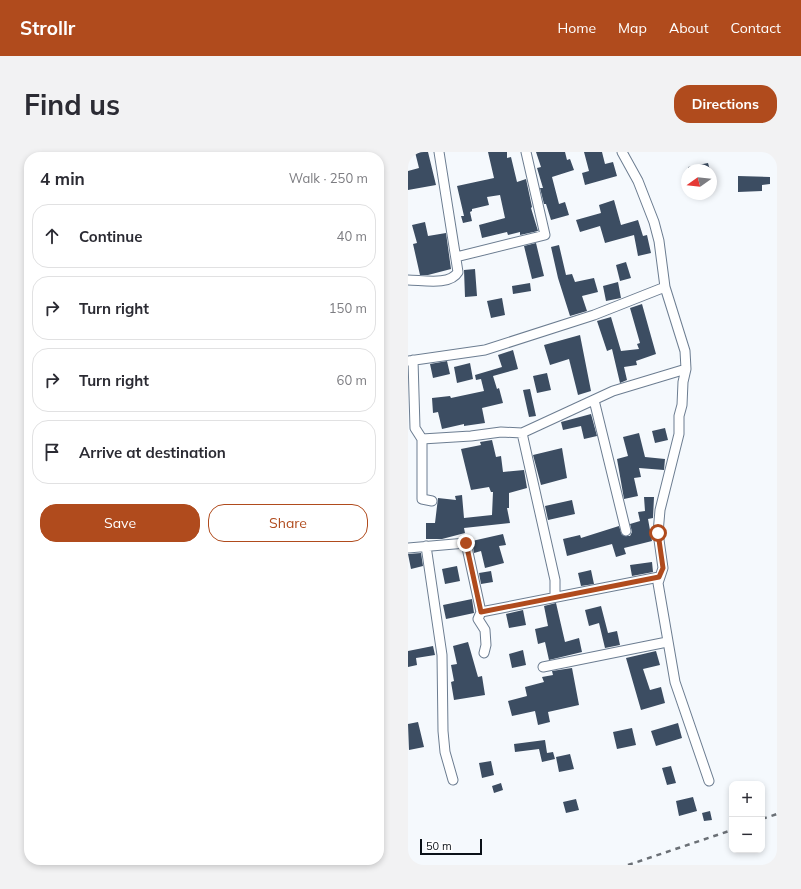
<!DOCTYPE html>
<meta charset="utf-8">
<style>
:root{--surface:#fff;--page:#f2f2f3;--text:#2b2b33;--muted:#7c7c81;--line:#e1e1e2;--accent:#b04b1d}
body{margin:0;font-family:Mulish,sans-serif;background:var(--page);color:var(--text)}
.controls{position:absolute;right:12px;bottom:12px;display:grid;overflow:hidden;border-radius:8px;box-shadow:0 2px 6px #0003}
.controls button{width:36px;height:36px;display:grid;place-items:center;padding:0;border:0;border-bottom:1px solid var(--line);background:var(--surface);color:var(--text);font:20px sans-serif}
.compass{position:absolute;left:273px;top:12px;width:36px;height:36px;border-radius:50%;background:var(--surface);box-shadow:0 2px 6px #0003;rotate:255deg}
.scale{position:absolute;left:12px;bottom:10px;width:62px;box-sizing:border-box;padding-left:4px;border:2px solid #0b1118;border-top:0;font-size:11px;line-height:14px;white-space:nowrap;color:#0b1118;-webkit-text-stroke:3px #fff;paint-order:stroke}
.stop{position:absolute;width:12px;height:12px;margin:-9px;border:3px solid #b04b1d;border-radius:50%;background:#fff}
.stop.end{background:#b04b1d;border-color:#fff;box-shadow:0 1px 4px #0008}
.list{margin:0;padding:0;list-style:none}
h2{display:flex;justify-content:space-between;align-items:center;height:52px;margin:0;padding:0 16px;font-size:17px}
h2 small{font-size:13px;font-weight:400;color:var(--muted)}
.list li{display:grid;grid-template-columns:26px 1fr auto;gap:12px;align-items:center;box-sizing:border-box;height:64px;margin:0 8px 8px;padding:0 8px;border:1px solid var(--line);border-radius:16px}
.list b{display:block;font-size:15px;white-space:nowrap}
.list em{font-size:13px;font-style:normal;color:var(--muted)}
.actions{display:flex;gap:8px;padding:12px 16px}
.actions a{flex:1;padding:9px 0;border:1px solid var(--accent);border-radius:16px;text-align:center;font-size:14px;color:var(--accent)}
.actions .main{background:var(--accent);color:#fff}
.icon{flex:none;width:22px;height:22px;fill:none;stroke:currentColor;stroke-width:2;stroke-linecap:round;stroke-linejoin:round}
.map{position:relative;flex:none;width:369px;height:713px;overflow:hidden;border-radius:16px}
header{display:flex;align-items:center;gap:24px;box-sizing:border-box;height:56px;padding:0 20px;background:var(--accent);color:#fff}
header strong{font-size:19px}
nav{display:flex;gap:22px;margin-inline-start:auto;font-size:14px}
.intro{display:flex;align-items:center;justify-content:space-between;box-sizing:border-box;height:96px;padding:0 24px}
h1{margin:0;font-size:28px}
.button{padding:10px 18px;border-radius:16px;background:var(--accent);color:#fff;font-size:14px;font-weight:700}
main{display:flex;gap:24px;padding:0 24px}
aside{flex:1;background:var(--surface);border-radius:16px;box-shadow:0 2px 6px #0003}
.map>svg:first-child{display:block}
.building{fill:#3c4d62}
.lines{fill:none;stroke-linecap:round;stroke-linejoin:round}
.minor-casing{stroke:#6c7d91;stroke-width:11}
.minor{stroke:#fff;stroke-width:9}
.rail{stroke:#6b7076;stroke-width:2.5;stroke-dasharray:5 5;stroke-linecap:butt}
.route{stroke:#b04b1d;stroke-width:5}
</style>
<header>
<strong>Strollr</strong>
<nav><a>Home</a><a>Map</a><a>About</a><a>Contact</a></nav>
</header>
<div class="intro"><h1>Find us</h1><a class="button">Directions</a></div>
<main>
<aside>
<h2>4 min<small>Walk · 250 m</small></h2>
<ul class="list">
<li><svg class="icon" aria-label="ahead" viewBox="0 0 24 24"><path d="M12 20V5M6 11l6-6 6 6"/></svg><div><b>Continue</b></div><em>40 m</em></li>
<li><svg class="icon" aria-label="right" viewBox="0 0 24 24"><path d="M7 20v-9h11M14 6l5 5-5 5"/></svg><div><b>Turn right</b></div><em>150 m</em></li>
<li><svg class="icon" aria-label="right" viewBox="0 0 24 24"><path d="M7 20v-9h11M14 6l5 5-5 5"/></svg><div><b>Turn right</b></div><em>60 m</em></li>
<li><svg class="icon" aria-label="arrive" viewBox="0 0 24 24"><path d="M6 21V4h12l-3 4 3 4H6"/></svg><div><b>Arrive at destination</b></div></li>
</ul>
<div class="actions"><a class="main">Save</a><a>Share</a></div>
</aside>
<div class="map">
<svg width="369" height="713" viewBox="0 0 369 713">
<rect width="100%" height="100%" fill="#f5f9fd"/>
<path class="building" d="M7,0h13l8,33 -28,5v-19l11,-3z
M80,0h19v6l4,-1 6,25 9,-3 6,28 -1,1 7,23 -18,4v-3l-12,3 -1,-3 -25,6 -3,-13 26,-7 -5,-23 -13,2 2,8 -17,4v2l-2,1 2,9 -9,2 -2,-7h3l-7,-30 37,-8z
M128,0h29l2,8 3,-1 4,11 -22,7 7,27 6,-2 4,13 -18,5 -5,-16h-2l-4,-16h3l-6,-20 4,-1z
M176,0h18l3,12 8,-2 4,14 -32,9 -3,-12 7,-2z
M300,11l2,7h-22v-3z
M330,24l32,1v7l-8,1v6l-24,1z
M206,48l7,25 17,-5 5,16 4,-1 4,18 -13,3 -4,-21 -29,8 -5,-17 -20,6 -4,-12 25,-7 -2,-8z
M17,70l3,14 18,-3 5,36 -23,6h-8l-7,-31 4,-1 -5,-18z
M128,91l8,33 -12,3 -8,-33z
M151,93l7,30 6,-1 3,8 19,-4 4,14 -16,4 5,15 -17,5 -12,-38 -7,-31z
M218,110l5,16 -11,3 -4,-16z
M67,117l2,27 -12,1 -1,-27z
M210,130l3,16 -15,3 -3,-15z
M122,131l1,8 -18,3 -1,-8z
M94,146l3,17 -14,3 -4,-17z
M234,152l14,50 -20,7 1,4 -13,2 3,13 -7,3 -8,-34 -5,2 -10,-30 14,-4 10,34 18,-2 -2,-5 3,-1 -10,-35z
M172,183l11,56 -13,4 -9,-36 -19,6 -6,-20z
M105,198l5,19 -25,7 4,13 2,-1 4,15 -21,5 3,15 -21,3v-2l-22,5 -4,-17 -5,1 -1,-15 18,-2 1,2 33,-7 -3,-12 -5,1 -1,-5 27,-8 -4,-12z
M39,209l3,13 -17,4 -3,-14z
M62,211l3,16 -16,4 -3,-16z
M139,221l4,17 -14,3 -4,-17z
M122,237l6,27 -7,1 -6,-27z
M183,262l6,22 -13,3 -3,-13 -18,4 -2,-8z
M257,276l3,12 -13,3 -3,-12z
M231,281l6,24 20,2 -1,11 -25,-2 2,9 -7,1 4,18 -14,3 -7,-40 11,-3 -5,-19z
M84,288l4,17 5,-1 2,16 21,-2 3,18 -18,5v15h-2l3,15 -46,5 1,5 -23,6h-16v-16h9l3,-25 18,2 -1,-4 7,-1 2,23 28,-3 1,-23h-2l-2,-5 -18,3 -10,-41 20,-4 -1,-3z
M154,296l5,30 -26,7 -8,-30z
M236,345h10l-1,21 -5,1 4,22 -28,7 2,6 -10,3 -4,-13 -45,12 -4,-17 17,-4 1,3 38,-12 3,9 8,1 2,-4 -2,-8 10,-3 -2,-9 7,-1z
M164,348l3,14 -27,6 -3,-14z
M95,382l3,11 -7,1 5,17 -19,5 -4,-17 -7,2 -2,-12z
M13,401l2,13 -12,3 -3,-15z
M244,410l1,10 -21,4 -2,-11z
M49,414l3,15 -15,3 -3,-15z
M183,418l3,14 -13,2 -3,-13z
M83,419l2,11 -12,2 -2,-11z
M64,447l2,14 -28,6 -3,-14z
M148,451l9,39 14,-4 3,14 -33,8 -4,-18 -7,2 -3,-15 13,-3 -4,-20z
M193,454l7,27 9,-2 3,14 -15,3 -6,-25 -10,3 -4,-16z
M115,458l3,15 -17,3 -3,-14z
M60,490l10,35 4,-1 3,19 -31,5 -3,-18 3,-1 -3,-16 6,-1 -4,-18z
M25,494l2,9 -19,3 1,7 -9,2v-16z
M115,498l3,15 -14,3 -3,-14z
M248,499l4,14 -17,4 7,21 11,-3 4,16 -24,7 -15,-52z
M164,516l7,37 -31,7 2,10 -12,3 -3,-14 -23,5 -4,-15 19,-5 -2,-9 19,-5 -2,-5 11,-2 -1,-4z
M10,570l6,25 -15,3 -1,-26z
M270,571l4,15 -26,8 -5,-15z
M224,576l4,17 -19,4 -4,-17z
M137,588l2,13 6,-1 2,7 -13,3 -3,-13 -24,3 -1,-8z
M162,602l4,15 -15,3 -3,-15z
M83,609l3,14 -12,3 -3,-15z
M263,614l5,17 -9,2 -5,-17z
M93,631l2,7 -9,3 -2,-7z
M285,645l4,14 -18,5 -3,-15z
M168,647l3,11 -13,3 -3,-11z
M302,659l2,9 -8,1 -2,-8z"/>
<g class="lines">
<defs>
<path id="minor" d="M214,0l16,29 16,41 5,19 6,46 20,64 1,18 -3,13 -1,23 -3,11v18l-19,76 -2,23 5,35 -5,15 17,99 34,99
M48,105l89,-22 -19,-83
M0,128c14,0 42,6 50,-8l-19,-120
M5,208l2,68 7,11 49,-3 30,-4 21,1 33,147v17
M0,209l77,-11 109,-35 71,-28
M186,248l32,131
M114,281l91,-42 73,-22
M14,287v60l10,2
M18,394l16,109 1,76 2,21 8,28
M0,396l58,-5 15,69
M76,501l2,-8 -1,-15 -7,-11 3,-7 178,-35
M135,515l124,-25"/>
</defs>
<use href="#minor" class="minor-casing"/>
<use href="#minor" class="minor"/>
<path class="rail" d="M354,667l15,-5
M220,713l104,-35"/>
</g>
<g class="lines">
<path class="route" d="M58,391l15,69 178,-35 4,-9 -5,-35"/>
</g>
</svg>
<div class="controls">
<button>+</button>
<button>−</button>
</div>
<svg class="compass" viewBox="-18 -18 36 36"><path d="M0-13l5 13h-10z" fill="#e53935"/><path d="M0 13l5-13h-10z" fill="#7c7c81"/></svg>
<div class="scale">50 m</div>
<div class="stop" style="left:250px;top:381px"></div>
<div class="stop end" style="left:58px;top:391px"></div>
</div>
</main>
